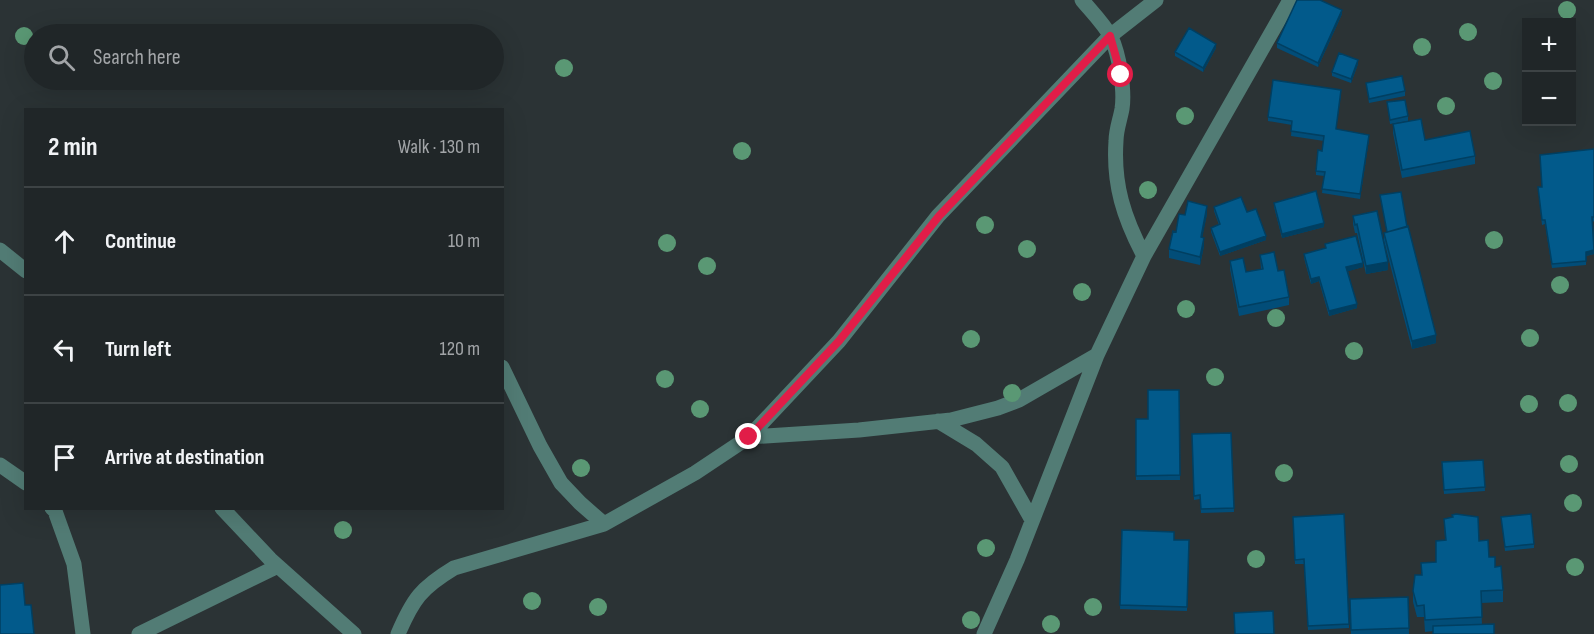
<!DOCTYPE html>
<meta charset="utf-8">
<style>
:root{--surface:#202628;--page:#282e30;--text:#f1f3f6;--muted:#a2a5a8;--line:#3d4345}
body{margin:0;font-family:"Sofia Sans Condensed",sans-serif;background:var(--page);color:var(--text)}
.controls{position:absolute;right:18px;top:18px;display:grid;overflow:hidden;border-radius:0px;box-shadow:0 6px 24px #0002}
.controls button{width:54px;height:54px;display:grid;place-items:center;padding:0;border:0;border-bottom:2px solid var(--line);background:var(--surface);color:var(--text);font:30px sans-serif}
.stop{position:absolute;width:18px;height:18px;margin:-14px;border:4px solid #e11d48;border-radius:50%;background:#fff}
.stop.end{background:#e11d48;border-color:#fff;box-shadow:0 2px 6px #0008}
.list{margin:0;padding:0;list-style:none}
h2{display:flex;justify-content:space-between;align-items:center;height:78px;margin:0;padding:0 24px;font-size:26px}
h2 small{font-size:20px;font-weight:400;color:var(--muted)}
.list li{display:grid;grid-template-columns:39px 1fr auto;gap:18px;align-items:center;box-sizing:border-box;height:108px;padding:0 24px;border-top:2px solid var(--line)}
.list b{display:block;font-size:22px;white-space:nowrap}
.list em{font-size:20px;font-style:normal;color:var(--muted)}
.icon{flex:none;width:33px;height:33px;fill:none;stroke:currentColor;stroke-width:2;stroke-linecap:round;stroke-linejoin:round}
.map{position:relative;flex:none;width:1594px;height:634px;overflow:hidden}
.search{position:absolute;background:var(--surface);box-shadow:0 6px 24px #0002;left:24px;top:24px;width:480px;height:66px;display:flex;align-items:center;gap:15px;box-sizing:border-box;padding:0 21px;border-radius:33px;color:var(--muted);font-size:22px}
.panel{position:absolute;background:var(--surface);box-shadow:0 6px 24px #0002;left:24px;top:108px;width:480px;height:402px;border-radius:0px}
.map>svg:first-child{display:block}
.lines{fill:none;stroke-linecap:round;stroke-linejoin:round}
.minor{stroke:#527c75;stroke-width:15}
.tree{fill:#5a9874}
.wall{fill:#024d78}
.shaded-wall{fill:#013f61}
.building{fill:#025a8b;stroke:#013f61;stroke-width:1.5}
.route{stroke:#e11d48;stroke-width:8}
</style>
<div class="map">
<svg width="1594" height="634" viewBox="0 0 1594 634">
<rect width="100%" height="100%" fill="#2b3335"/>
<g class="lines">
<path class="minor" d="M1082,0c9,11 22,24 29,37 8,17 14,53 11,72 -2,11 -6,21 -6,32 -3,44 8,77 28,115
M0,250l26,21
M502,367l38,79 21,37 19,20 24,21
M938,421l38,23 26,23 30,53
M749,437l110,-7 92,-10 47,-12 21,-8 78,-45
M0,465l26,18
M52,508l3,3 19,53 9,70
M222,508l48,51 84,75
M139,634l139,-68
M398,634c15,-35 23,-46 56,-66l150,-44 91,-51 54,-36 90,-96 99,-125 172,-180 46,-36
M984,634l33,-74 80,-205 47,-99 146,-256"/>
</g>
<g class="tree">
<circle cx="1567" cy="10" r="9"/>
<circle cx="1468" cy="32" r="9"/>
<circle cx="24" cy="36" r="9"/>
<circle cx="1422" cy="47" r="9"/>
<circle cx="564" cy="68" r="9"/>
<circle cx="1493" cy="81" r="9"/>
<circle cx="1446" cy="106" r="9"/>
<circle cx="1185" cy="116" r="9"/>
<circle cx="742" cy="151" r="9"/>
<circle cx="1148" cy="190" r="9"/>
<circle cx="985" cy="225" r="9"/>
<circle cx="1494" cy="240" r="9"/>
<circle cx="667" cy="243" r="9"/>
<circle cx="1027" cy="249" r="9"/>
<circle cx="707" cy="266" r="9"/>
<circle cx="1560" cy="285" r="9"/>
<circle cx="1082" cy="292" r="9"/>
<circle cx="1186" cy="309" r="9"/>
<circle cx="1276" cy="318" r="9"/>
<circle cx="1530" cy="338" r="9"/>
<circle cx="971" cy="339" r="9"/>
<circle cx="1354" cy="351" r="9"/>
<circle cx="1215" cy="377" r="9"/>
<circle cx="665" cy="379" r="9"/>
<circle cx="1012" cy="393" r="9"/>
<circle cx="1568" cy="403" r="9"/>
<circle cx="1529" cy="404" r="9"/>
<circle cx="700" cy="409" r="9"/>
<circle cx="1569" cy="464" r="9"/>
<circle cx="581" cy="468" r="9"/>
<circle cx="1284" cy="473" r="9"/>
<circle cx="1573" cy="503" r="9"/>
<circle cx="343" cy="530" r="9"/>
<circle cx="986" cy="548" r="9"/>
<circle cx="1256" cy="559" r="9"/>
<circle cx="1575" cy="567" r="9"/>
<circle cx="532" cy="601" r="9"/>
<circle cx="598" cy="607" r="9"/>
<circle cx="1093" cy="607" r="9"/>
<circle cx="971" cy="620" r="9"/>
<circle cx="1051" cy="624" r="9"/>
</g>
<path class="wall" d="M1342,14l-24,53 -41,-19v-5z
M1216,48l-13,24 -28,-16v-4z
M1358,64l-7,19 -19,-7v-4z
M1366,83l39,8v5l-36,7z
M1341,94l-5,35 33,10 -9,60 -38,-6 2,-17 -8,-1v-4l6,-20 2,-10 -33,-5 1,-11 -24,-4v-4z
M1387,102l21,14v5l-18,3z
M1393,124l32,16 50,16v8l-73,14 -9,-45z
M1594,149v72l-1,1 1,32 -8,2v9l-34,3 -7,-44 -3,1 -4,-38h3z
M1380,195l27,32 29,116 -24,6 -28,-108v-8l3,-1z
M1274,203l50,24 -42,11 -8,-31z
M1214,207l52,33 -46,16 -9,-24v-4l8,-3 -5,-14z
M1207,214l-5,23 2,9 -4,19 -31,-7v-9l7,-17 9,-17z
M1353,216l35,54 -22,4 -9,-41h-2l-2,-9z
M1325,244l38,23 -15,4 9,37 -28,8 -10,-35 -8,3 -7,-26v-4l21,-6z
M1260,255l18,16 11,26v8l-50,11 -9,-47v-8l16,11 15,-3z
M1179,390l1,90h-44v-61h12z
M1231,433l3,79 -33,1 -1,-14 -6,1 -2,-66z
M1483,460l2,31 -41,3 -2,-32z
M1344,514l5,114 -41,2 -4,-66h-9l-2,-47z
M1452,515l27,26 16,26 8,23v12l-22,1 1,22 -57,7 -1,-15h-7l-4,-15v-11l8,-16v-12l15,-1 9,-22 -1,-21 8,-2z
M1501,517l33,27v4l-29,3z
M1122,530l52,10h15l-2,71 -67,-2z
M1408,597l1,37h-58l-1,-35z"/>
<path class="shaded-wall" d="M1342,10v4l-24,53v-4z
M1216,44v4l-13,24v-4z
M1358,60v4l-7,19v-4z
M1369,135v4l-9,60v-5z
M1207,206v8l-6,31v-8z
M1324,223v4l-42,11v-4z
M1266,236v4l-46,16v-4z
M1204,238v8l-4,19v-8z
M1594,250v4l-8,2v-4z
M1388,262v8l-22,4v-8z
M1363,263v4l-17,5v-5z
M1319,277v4l-8,3v-5z
M1357,304v4l-28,8v-5z
M1436,335v8l-24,6v-8z"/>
<path class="building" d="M1297,0h23l22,10 -24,53 -41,-20z
M1189,28l27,16 -13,24 -28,-16z
M1339,53l19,7 -7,19 -19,-7z
M1402,76l3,15 -36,8 -3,-16z
M1273,80l68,10 -5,39 33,6 -9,59 -38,-5 3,-17 -9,-1 2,-21 4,1 2,-15 -33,-5 1,-10 -24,-4z
M1405,100l3,16 -18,4 -3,-18z
M1421,119l4,21 45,-9 5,25 -73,14 -9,-46z
M1594,149v68h-2l2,33 -8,2v9l-34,3 -7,-44h-3l-4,-33h4l-2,-32z
M1316,191l8,32 -42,11 -8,-31z
M1401,192l6,35 -20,5 -7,-37z
M1241,197l6,15 9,-3 10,27 -46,16 -9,-24 9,-4 -6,-17z
M1188,201l19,5 -6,31 3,1 -4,19 -31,-8 4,-18 3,1 3,-18 6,1z
M1377,211l11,51 -22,4 -9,-42 -2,1 -2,-9z
M1408,226l28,109 -24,6 -28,-108z
M1356,236l7,27 -17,4 11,37 -28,7 -10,-34 -8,2 -7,-25 22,-6 -1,-4z
M1274,252l4,19 6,-1 5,27 -50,10 -9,-46 13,-3 3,14 17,-3 -3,-14z
M1148,390h31l1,85 -44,1v-57h12z
M1231,433l3,75 -33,1 -1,-14 -6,1 -2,-62z
M1483,460l2,27 -41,3 -2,-28z
M1344,514l5,110 -41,2 -4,-67 -9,1 -2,-43z
M1456,514l22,3 1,24 9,-1 1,17h6v10l6,-1 2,24 -22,1 1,26 -57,3 -1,-15 -7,1 -4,-15 2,-16h7l-1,-12 15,-1v-21l10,-1 -2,-21 9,-2 -1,-2z
M1531,514l3,30 -29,3 -4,-30z
M1122,530l52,2v8h15l-2,67 -67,-2z
M23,583l2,22h6l3,29h-34v-49z
M1408,597l1,31 -58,2 -1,-31z
M1273,611l1,23h-39l-1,-21z
M1494,624v10h-61v-8z"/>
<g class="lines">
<path class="route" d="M749,437l90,-96 100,-125 171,-180 11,39"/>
</g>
</svg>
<div class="controls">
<button>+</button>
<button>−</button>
</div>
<div class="stop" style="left:1121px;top:75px"></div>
<div class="stop end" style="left:749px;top:437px"></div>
<div class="search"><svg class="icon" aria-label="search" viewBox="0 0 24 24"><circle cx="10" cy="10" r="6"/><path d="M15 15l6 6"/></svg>Search here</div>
<section class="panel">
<h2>2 min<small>Walk · 130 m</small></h2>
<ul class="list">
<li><svg class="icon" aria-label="ahead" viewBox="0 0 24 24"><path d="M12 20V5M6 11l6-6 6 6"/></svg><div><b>Continue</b></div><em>10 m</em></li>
<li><svg class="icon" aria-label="left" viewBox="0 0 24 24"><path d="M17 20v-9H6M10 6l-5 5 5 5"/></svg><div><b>Turn left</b></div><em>120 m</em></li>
<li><svg class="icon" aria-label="arrive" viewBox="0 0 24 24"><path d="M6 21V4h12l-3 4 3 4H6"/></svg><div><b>Arrive at destination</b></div></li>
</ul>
</section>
</div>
